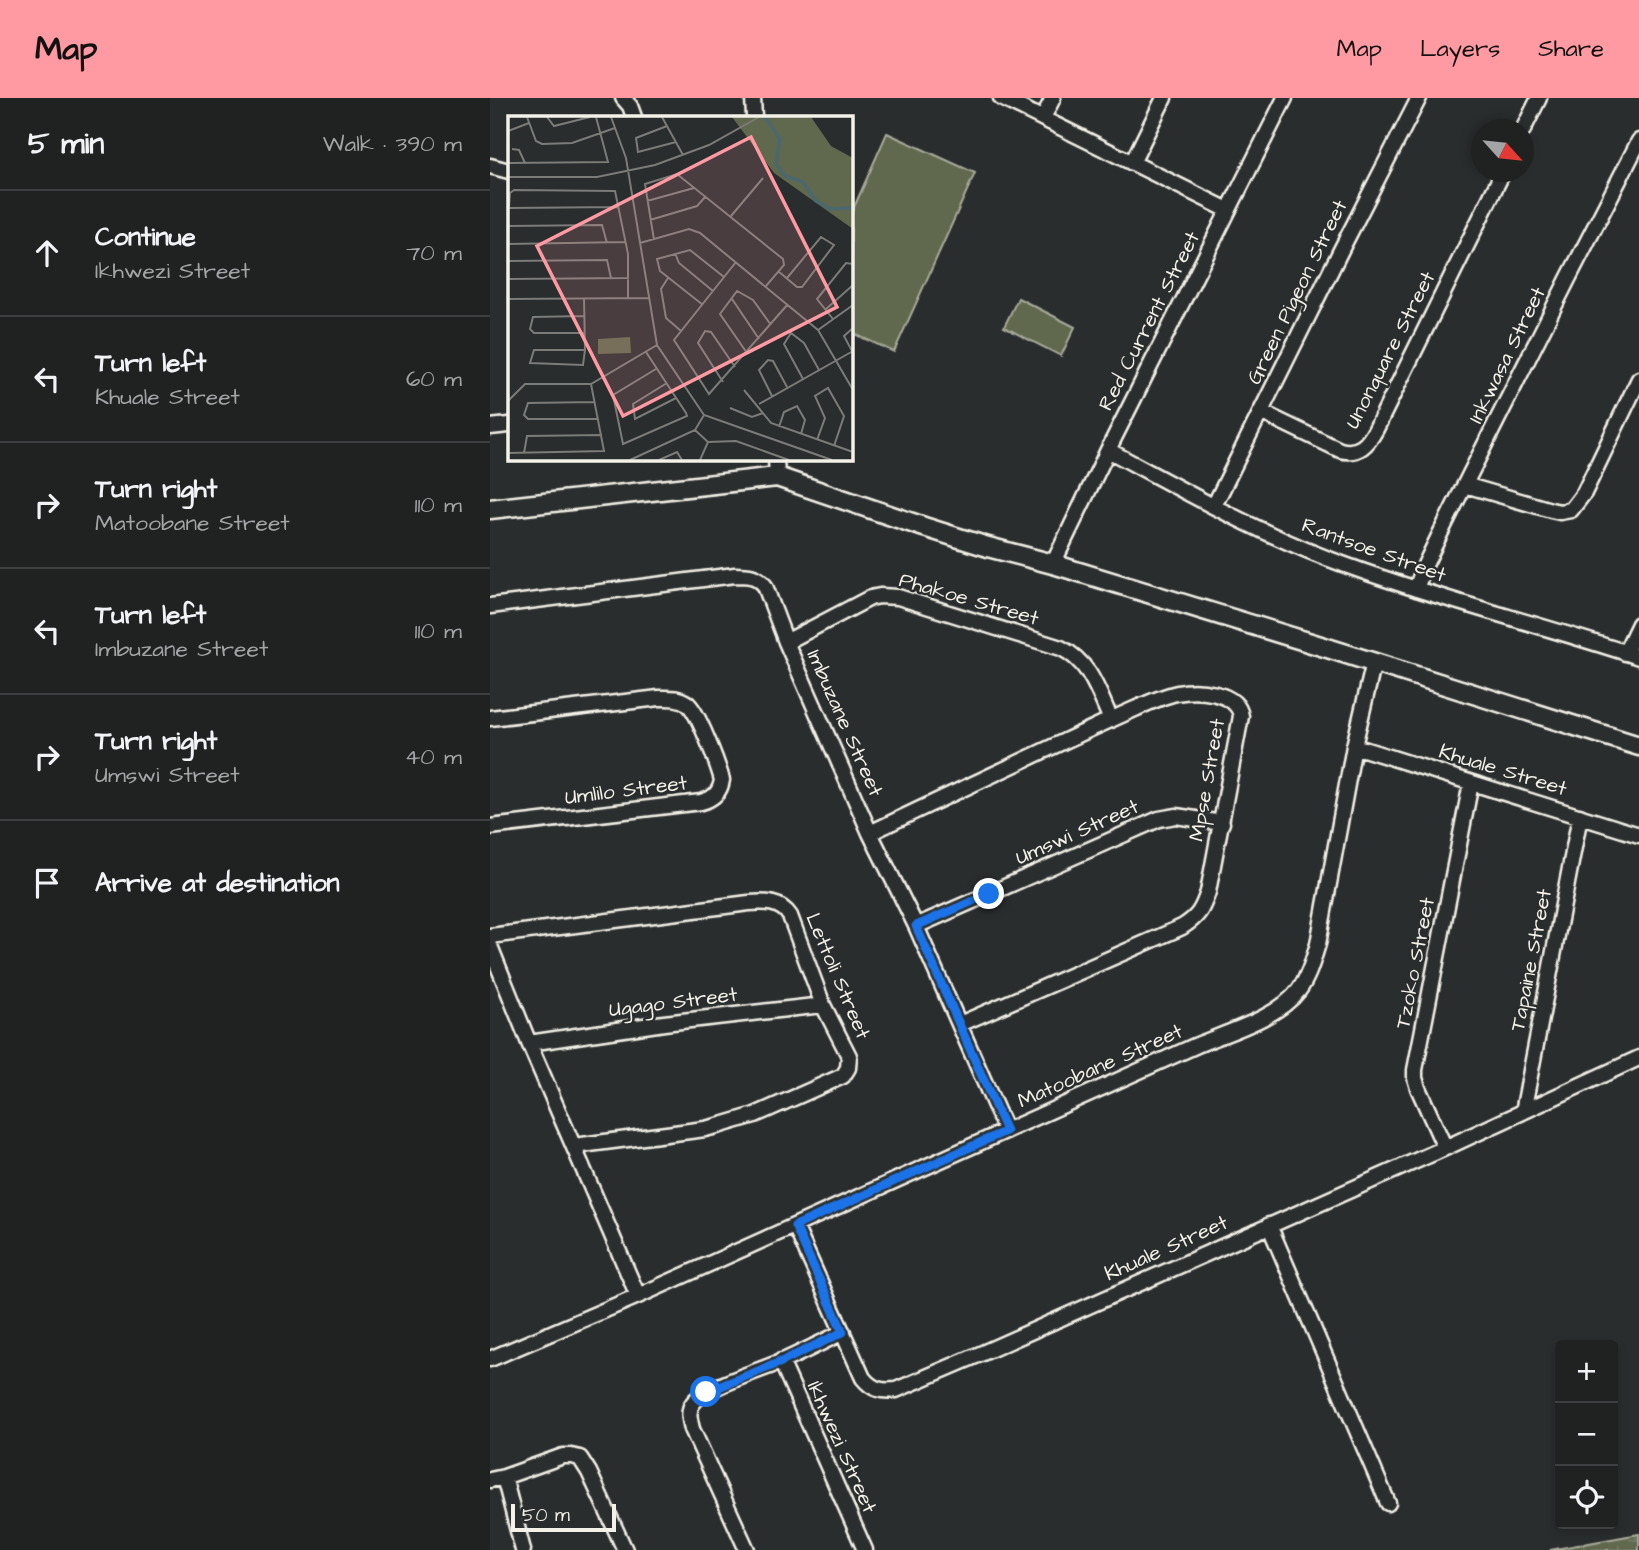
<!DOCTYPE html>
<meta charset="utf-8">
<style>
:root{--surface:#202222;--page:#2d2f2f;--text:#f1f3f6;--muted:#a2a4a5;--line:#3d3f40;--accent:#ff9aa2}
body{margin:0;font-family:"Architects Daughter",sans-serif;background:var(--page);color:var(--text)}
.controls{position:absolute;right:21px;bottom:21px;display:grid;overflow:hidden;border-radius:7px;box-shadow:0 4px 10px #0003}
.controls button{width:63px;height:63px;display:grid;place-items:center;padding:0;border:0;border-bottom:2px solid var(--line);background:var(--surface);color:var(--text);font:35px sans-serif}
.compass{position:absolute;left:981px;top:21px;width:63px;height:63px;border-radius:50%;background:var(--surface);box-shadow:0 4px 10px #0003;rotate:117deg}
.scale{position:absolute;left:21px;bottom:18px;width:105px;box-sizing:border-box;padding-left:7px;border:4px solid #f4f1e8;border-top:0;font-size:19px;line-height:24px;white-space:nowrap;color:#f4f1e8;-webkit-text-stroke:5px #2a2d2e;paint-order:stroke}
.stop{position:absolute;width:21px;height:21px;margin:-16px;border:5px solid #1a73e8;border-radius:50%;background:#fff}
.stop.end{background:#1a73e8;border-color:#fff;box-shadow:0 2px 7px #0008}
.list{margin:0;padding:0;list-style:none}
h2{display:flex;justify-content:space-between;align-items:center;height:91px;margin:0;padding:0 28px;font-size:30px}
h2 small{font-size:23px;font-weight:400;color:var(--muted)}
.list li{display:grid;grid-template-columns:46px 1fr auto;gap:21px;align-items:center;box-sizing:border-box;height:126px;padding:0 28px;border-top:2px solid var(--line)}
.list b{display:block;font-size:26px;white-space:nowrap}
.list p{margin:0;font-size:23px;white-space:nowrap;color:var(--muted)}
.list em{font-size:23px;font-style:normal;color:var(--muted)}
.icon{flex:none;width:38px;height:38px;fill:none;stroke:currentColor;stroke-width:2;stroke-linecap:round;stroke-linejoin:round}
.map{position:relative;flex:none;width:1149px;height:1452px;overflow:hidden}
header{display:flex;align-items:center;gap:42px;box-sizing:border-box;height:98px;padding:0 35px;background:var(--accent);color:#111}
header strong{font-size:33px}
nav{display:flex;gap:38px;margin-inline-start:auto;font-size:24px}
main{display:flex}
aside{flex:1;background:var(--surface)}
.map>svg:first-child{display:block}
.wetland{fill:url(#wetland-marsh);stroke:#aaac9b;stroke-width:2}
.pitch{fill:#60684e;stroke:#aaac9b;stroke-width:2}
.lines{fill:none;stroke-linecap:round;stroke-linejoin:round}
.minor-casing{stroke:#f4f1e8;stroke-width:19}
.tertiary-casing{stroke:#f4f1e8;stroke-width:23}
.minor{stroke:#2a2d2e;stroke-width:14}
.tertiary{stroke:#2a2d2e;stroke-width:18}
.route{stroke:#1a73e8;stroke-width:9}
.labels{text-anchor:middle;dominant-baseline:central;stroke-width:5;stroke-linejoin:round;paint-order:stroke}
.street-label{font-size:21px;fill:#f4f1e8;stroke:#2a2d2e}
.inset-river{fill:none;stroke:#4a686d;stroke-width:3.5}
.inset-road{fill:none;stroke:#7b7b78;stroke-width:2}
.view{fill:#ff9aa2;fill-opacity:0.15;stroke:#ff9aa2;stroke-width:3.5}
.inset-edge{fill:none;stroke:#f4f1e8;stroke-width:3.5}
</style>
<header>
<strong>Map</strong>
<nav><a>Map</a><a>Layers</a><a>Share</a></nav>
</header>
<main>
<aside>
<h2>5 min<small>Walk · 390 m</small></h2>
<ul class="list">
<li><svg class="icon" aria-label="ahead" viewBox="0 0 24 24"><path d="M12 20V5M6 11l6-6 6 6"/></svg><div><b>Continue</b><p>Ikhwezi Street</p></div><em>70 m</em></li>
<li><svg class="icon" aria-label="left" viewBox="0 0 24 24"><path d="M17 20v-9H6M10 6l-5 5 5 5"/></svg><div><b>Turn left</b><p>Khuale Street</p></div><em>60 m</em></li>
<li><svg class="icon" aria-label="right" viewBox="0 0 24 24"><path d="M7 20v-9h11M14 6l5 5-5 5"/></svg><div><b>Turn right</b><p>Matoobane Street</p></div><em>110 m</em></li>
<li><svg class="icon" aria-label="left" viewBox="0 0 24 24"><path d="M17 20v-9H6M10 6l-5 5 5 5"/></svg><div><b>Turn left</b><p>Imbuzane Street</p></div><em>110 m</em></li>
<li><svg class="icon" aria-label="right" viewBox="0 0 24 24"><path d="M7 20v-9h11M14 6l5 5-5 5"/></svg><div><b>Turn right</b><p>Umswi Street</p></div><em>40 m</em></li>
<li><svg class="icon" aria-label="arrive" viewBox="0 0 24 24"><path d="M6 21V4h12l-3 4 3 4H6"/></svg><div><b>Arrive at destination</b></div></li>
</ul>
</aside>
<div class="map">
<svg width="1149" height="1452" viewBox="0 0 1149 1452">
<defs>
<pattern id="wetland-marsh" width="20" height="14" patternUnits="userSpaceOnUse" patternTransform="scale(1.75)"><rect width="20" height="14" fill="#60684e"/><path d="M1 5h8M5 5V1M11 12h8M15 12V8" fill="none" stroke="#777e68"/></pattern>
</defs>
<rect width="100%" height="100%" fill="#2a2d2e"/>
<filter id="ink" filterUnits="userSpaceOnUse"><feTurbulence type="fractalNoise" baseFrequency=".0143" numOctaves="2"/><feDisplacementMap in="SourceGraphic" scale="14" xChannelSelector="R" yChannelSelector="G"/><feConvolveMatrix kernelMatrix="1 2 1 2 8 2 1 2 1" color-interpolation-filters="sRGB"/></filter>
<g filter="url(#ink)">
<path class="wetland" d="M1149,1436v16h-89z"/>
<path class="pitch" d="M397,35l88,40 -81,179 -44,-20 1,-118z
M528,200l57,29 -14,29 -57,-29z"/>
<g class="lines">
<defs>
<path id="minor" d="M133,0l7,8 4,11
M263,0l1,19
M511,0l227,112
M553,20l10,-20
M1033,32l16,-32
M642,65l32,-65
M0,68l19,5
M771,314l79,38c19,5 28,-6 36,-21l127,-257
M0,329l19,-2
M618,352c78,42 157,87 240,116 96,35 195,59 291,91
M286,360l1,19
M975,387l86,25 9,2 11,-2 13,-17 55,-114
M724,408l127,-256 78,-152
M563,466l55,-114 177,-352
M926,491l8,-22 16,-33 128,-255 71,-138
M0,508l245,-31c13,0 22,0 30,11l21,56 84,191 46,93 90,205
M296,544l84,-44 10,-2 18,1 163,51c29,14 37,43 50,72
M1135,555l14,-29
M0,620l169,-20c10,0 19,-1 28,5 11,8 31,62 35,77 -2,13 -9,19 -21,22l-211,25
M864,648l285,89
M380,735c66,-32 133,-63 199,-94 22,-10 45,-21 68,-31 13,-6 26,-12 40,-15 19,-4 60,-2 64,23l-33,176c-6,18 -10,25 -26,35l-222,97
M426,828l243,-107 17,-3 46,7
M0,838l259,-33c16,-1 31,-2 41,13l33,89 26,51 -1,12 -5,8 -88,39 -34,10 -16,4 -131,17
M0,848l39,97 109,253
M39,945l135,-20 159,-18
M1033,1014l57,-296
M955,1050l-27,-60 -3,-10v-8l56,-287
M779,1127l119,278
M305,1128l68,152c9,11 18,14 33,12l82,-35 467,-207 194,-90
M0,1261l148,-63 559,-251c31,-13 81,-27 102,-55 10,-14 14,-30 19,-46l36,-198 20,-84
M291,1263l84,189
M14,1379l19,73
M0,1382l14,-3 59,-21h8l9,2 9,14 36,78
M257,1452l-55,-121c-2,-9 -5,-18 1,-26 10,-15 71,-34 90,-42 20,-9 40,-19 60,-29"/>
<path id="tertiary" d="M0,411l287,-32 147,50 64,20 65,17 268,82 318,100"/>
</defs>
<use href="#minor" class="minor-casing"/>
<use href="#tertiary" class="tertiary-casing"/>
<use href="#minor" class="minor"/>
<use href="#tertiary" class="tertiary"/>
</g>
</g>
<g class="lines" filter="url(#ink)">
<path class="route" d="M216,1294l75,-30 62,-30 -48,-106 211,-95 -90,-205 73,-32"/>
</g>
<g class="labels">
<g class="street-label">
<text transform="translate(807 194) rotate(-64)">Green Pigeon Street</text>
<text transform="translate(659 223) rotate(-63)">Red Current Street</text>
<text transform="translate(900 252) rotate(-63)">Unonquare Street</text>
<text transform="translate(1017 257) rotate(-64)">Inkwasa Street</text>
<text transform="translate(884 452) rotate(20)">Rantsoe Street</text>
<text transform="translate(479 501) rotate(16)">Phakoe Street</text>
<text transform="translate(355 625) rotate(66)">Imbuzane Street</text>
<text transform="translate(1013 672) rotate(17)">Khuale Street</text>
<text transform="translate(717 682) rotate(-80)">Mpse Street</text>
<text transform="translate(136 692) rotate(-7)">Umlilo Street</text>
<text transform="translate(587 734) rotate(-24)">Umswi Street</text>
<text transform="translate(1041 862) rotate(-79)">Tapaine Street</text>
<text transform="translate(925 865) rotate(-79)">Tzoko Street</text>
<text transform="translate(348 878) rotate(67)">Lettoli Street</text>
<text transform="translate(183 904) rotate(-7)">Ugago Street</text>
<text transform="translate(610 968) rotate(-24)">Matoobane Street</text>
<text transform="translate(676 1150) rotate(-24)">Khuale Street</text>
<text transform="translate(352 1349) rotate(66)">Ikhwezi Street</text>
</g>
</g>
<g transform="translate(18 18)">
<rect width="345" height="345" fill="#2a2d2e"/>
<path d="M224,1h79l20,29 22,12v71l-79,-56z" fill="#60684e"/>
<path d="M122,221l1,16 -33,1v-15z" fill="#60684e"/>
<path class="inset-river" d="M257,1l15,22 -4,25 9,12 18,6 13,19 14,8 23,-1"/>
<path class="inset-road" d="M19,1l9,24 6,3 30,-1 43,-15M39,1l7,9 36,-9M103,1l15,41 31,187 47,70 128,45M154,1l21,38M159,10l-31,12 2,14 38,-10M0,15l21,-8M4,33l7,1 6,13M0,47l100,-1 -12,-45M0,61h89l58,-12 54,-20 50,-28M139,85l47,-13M1,92l1,-15 4,-3 101,1 13,63v44M1,92l110,-1M223,100l32,-38M142,104l47,-14 9,-10M0,110l94,-1 5,18M146,124l-9,-56 32,-10 106,85 1,6 -18,21M132,127l49,-14 11,4 118,97 35,60M0,128l118,-2M167,137l4,10 34,28M0,145l99,-1 4,18M228,146l-62,78 35,54 79,-90M270,155l19,16h5l32,-42 -13,-8 -34,41M160,162l-7,11 5,29 15,13M0,163l121,-1M76,182l1,52 -2,15 -53,-2 4,-13h51M0,183l141,-1M224,183l27,40M195,189l-43,-34 -3,-12 33,-9 34,27M317,194l28,-25M76,200l-51,1 -3,12 4,4h51M325,203l-16,-20 29,-36 7,1M310,214l35,-25M344,235l-8,-15 9,-8M138,236l40,61 1,3 -64,28 -10,-49 43,-26M239,237l-27,-39 17,-23 16,9 18,25M295,263l-19,-35 7,-11 13,10 15,27M215,266l-25,-39 7,-12 6,1 24,35M159,267l-34,21 2,15 41,-21M236,274l27,33 82,29M264,280l-13,-26 9,-10 5,1 14,26M0,285l17,-17h66l66,-39M87,286l-67,1 -4,12 4,4h70M251,288l94,-53M222,292l22,9 11,-4M271,311l5,-15 13,-6 8,14 -4,14M187,314l13,12 -8,18M309,324l8,-22 -10,-22 13,-8 16,28 -10,30M200,326l28,-1 53,19M0,337l96,-2 -13,-67M16,337l3,-17 75,-1M122,344l65,-30 9,-15M151,344l18,-8 5,8"/>
<path class="view" d="M243,21l86,170 -214,109 -86,-170z"/>
<rect width="345" height="345" class="inset-edge"/>
</g>
</svg>
<div class="controls">
<button>+</button>
<button>−</button>
<button><svg class="icon" aria-label="locate" viewBox="0 0 24 24"><circle cx="12" cy="12" r="6"/><path d="M12 2v4M12 18v4M2 12h4M18 12h4"/></svg></button>
</div>
<svg class="compass" viewBox="-18 -18 36 36"><path d="M0-13l5 13h-10z" fill="#e53935"/><path d="M0 13l5-13h-10z" fill="#a2a4a5"/></svg>
<div class="scale">50 m</div>
<div class="stop" style="left:216px;top:1294px"></div>
<div class="stop end" style="left:499px;top:796px"></div>
</div>
</main>
